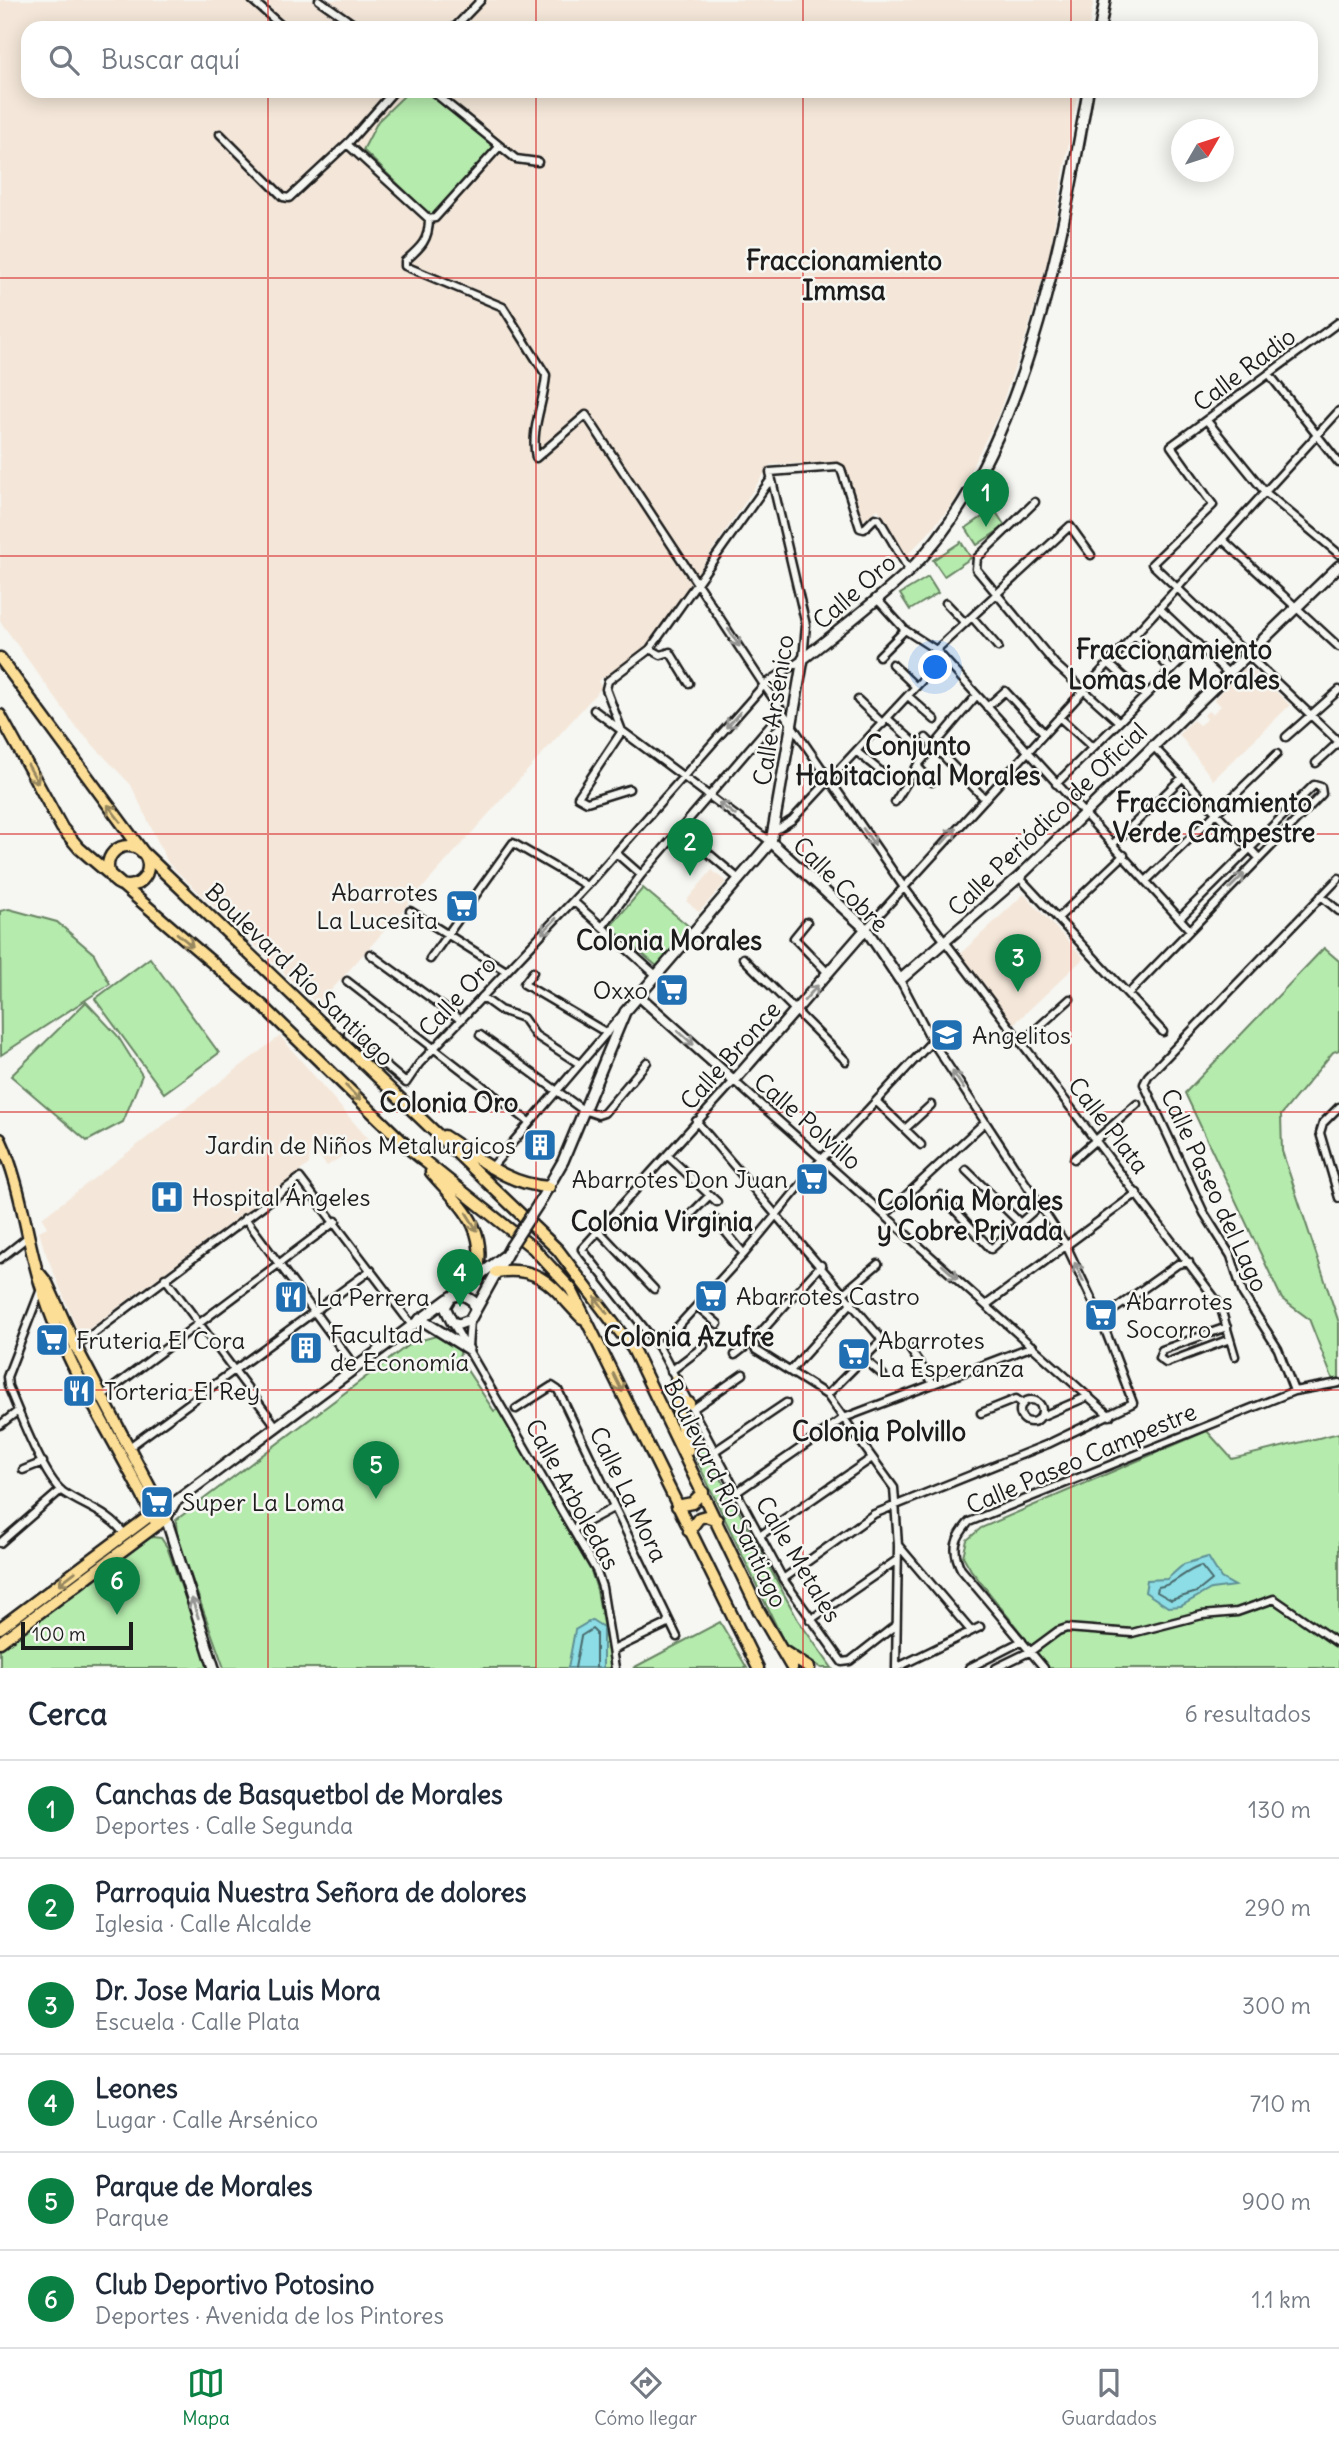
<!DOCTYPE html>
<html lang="es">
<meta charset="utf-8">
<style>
:root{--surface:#fff;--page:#f6f6f7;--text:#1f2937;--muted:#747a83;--line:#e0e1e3;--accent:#0b8043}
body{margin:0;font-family:Delius,sans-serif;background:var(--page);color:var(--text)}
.compass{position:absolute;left:1171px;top:119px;width:63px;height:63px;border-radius:50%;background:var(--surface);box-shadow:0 4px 18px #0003;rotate:51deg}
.scale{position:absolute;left:21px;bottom:18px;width:112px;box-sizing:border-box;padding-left:7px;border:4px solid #1c1c1c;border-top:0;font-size:19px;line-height:24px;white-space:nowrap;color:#1c1c1c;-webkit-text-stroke:5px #f6f6f2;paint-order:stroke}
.you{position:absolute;left:936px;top:668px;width:24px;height:24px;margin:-18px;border:5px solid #fff;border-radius:50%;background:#1a73e8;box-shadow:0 0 0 10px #1a73e833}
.badge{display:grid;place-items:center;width:46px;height:46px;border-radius:50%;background:var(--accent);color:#fff;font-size:23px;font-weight:700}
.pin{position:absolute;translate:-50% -58px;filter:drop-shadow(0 2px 4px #0008)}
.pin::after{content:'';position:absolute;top:37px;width:24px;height:21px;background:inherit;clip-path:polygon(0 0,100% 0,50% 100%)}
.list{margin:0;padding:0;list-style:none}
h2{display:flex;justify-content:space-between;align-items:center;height:91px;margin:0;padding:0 28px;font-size:30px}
h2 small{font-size:23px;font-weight:400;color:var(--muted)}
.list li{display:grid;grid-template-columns:46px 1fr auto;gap:21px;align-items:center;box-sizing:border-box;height:98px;padding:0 28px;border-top:2px solid var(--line)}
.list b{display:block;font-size:26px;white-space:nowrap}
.list p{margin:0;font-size:23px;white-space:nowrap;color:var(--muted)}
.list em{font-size:23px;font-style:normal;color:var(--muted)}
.icon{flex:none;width:38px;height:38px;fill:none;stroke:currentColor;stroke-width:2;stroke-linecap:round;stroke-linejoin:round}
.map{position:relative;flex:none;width:1339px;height:1668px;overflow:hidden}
.search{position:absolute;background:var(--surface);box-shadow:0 4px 18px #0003;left:21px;right:21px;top:21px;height:77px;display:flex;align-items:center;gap:18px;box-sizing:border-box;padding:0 24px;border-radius:21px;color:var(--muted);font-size:26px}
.sheet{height:679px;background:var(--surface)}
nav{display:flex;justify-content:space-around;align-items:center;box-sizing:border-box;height:98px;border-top:2px solid var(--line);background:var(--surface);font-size:19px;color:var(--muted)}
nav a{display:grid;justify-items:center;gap:4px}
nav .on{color:var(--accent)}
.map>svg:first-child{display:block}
.built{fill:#f4e7d9}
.green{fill:#b5ebad;stroke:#688464;stroke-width:2}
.water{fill:#8cdde5;stroke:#5f9095;stroke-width:2}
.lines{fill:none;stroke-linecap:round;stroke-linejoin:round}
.shore{stroke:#49696c;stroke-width:2}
.street-casing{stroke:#1c1c1c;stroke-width:11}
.secondary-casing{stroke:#1c1c1c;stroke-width:14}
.primary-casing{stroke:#1c1c1c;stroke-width:15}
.street{stroke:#f6f6f2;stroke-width:6}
.secondary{stroke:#f6f6f2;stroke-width:9}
.primary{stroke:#fcde96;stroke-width:10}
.secondary-bridge-casing{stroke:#1c1c1c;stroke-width:14;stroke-linecap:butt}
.secondary-bridge{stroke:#f6f6f2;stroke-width:9}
.oneway{stroke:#949492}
.oneway2{stroke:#97875f}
.grid{fill:none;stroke:#d62828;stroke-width:2;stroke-opacity:0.55}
.labels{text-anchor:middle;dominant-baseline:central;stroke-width:5;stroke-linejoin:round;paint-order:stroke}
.street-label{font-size:24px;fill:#1c1c1c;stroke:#f6f6f2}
.poi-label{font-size:24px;fill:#1c1c1c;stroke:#f6f6f2;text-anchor:start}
.neighbourhood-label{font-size:26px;font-weight:bold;fill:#1c1c1c;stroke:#f6f6f2}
</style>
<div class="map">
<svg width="1339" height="1668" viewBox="0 0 1339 1668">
<rect width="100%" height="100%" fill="#f6f6f2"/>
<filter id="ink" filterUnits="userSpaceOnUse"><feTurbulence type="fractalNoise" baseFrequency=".0143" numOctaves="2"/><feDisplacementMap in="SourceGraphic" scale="14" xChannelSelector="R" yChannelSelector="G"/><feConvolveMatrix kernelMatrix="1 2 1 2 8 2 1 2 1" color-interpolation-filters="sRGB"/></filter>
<g filter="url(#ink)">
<path class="built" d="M0,0h1094l-5,28h-1061v63h1050l-29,165 -22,77 -29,82 -43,86 -28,34 -20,20 -29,-46 -17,13 -17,-55 -6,-5 -68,3 -124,184 -48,32 4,6 -284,318 -150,-142 -37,-78 -54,-57 -77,-107z
M1248,665l42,40 -77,75 -34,-46 14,-14 6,5 8,-6 -3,-4 4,-4 4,3 9,-8 -7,-7z
M712,870l14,12 -27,30 -13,-11z
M1024,894l60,64 -71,67 -53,-71z
M280,1036l88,103 -41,27 -17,-20 -1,18 -6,5 -223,167 -36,-87 -5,-18 8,-4 -5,-9z"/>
<path class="green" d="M409,91h19l67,57 -63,69 -69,-67 15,-29z
M994,509l11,17 -28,19 -11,-17z
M961,542l10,16 -27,18 -11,-16z
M928,577l10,16 -28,17 -10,-16z
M643,888l48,40 -33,39 -48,-40z
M9,909l48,13 37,32 16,30 -109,71 -1,-144z
M1324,948l15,13v89l-6,2 -52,63 1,36 57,172v59l-6,-2 -24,-61 -27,-20 -97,-206z
M150,958l69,95 -55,40 -69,-94z
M86,1002l31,33 25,40 -19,47 -36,19 -76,-65z
M436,1336l25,14 -2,8 35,53 4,-2 93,162 6,19 14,78h-387l-47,-131 -1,-17 235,-177z
M685,1412l113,208 34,48h-11l-36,-24 -90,-187z
M1207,1431l25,28 107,-26v235h-290l-78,-98 -8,-14 4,-16 14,-12z
M152,1537l9,1 6,9 43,121h-210v-23l142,-105z
M720,1622l27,46h-114z"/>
<path class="water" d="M1208,1557l13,21 14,8 -24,3 -30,17 -13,1 -23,-15 2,-12 20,-1 17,-15z
M592,1620l11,7v41h-35l7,-38z"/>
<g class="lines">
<path class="shore" d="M1201,1566l11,14 -15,12 -26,8 -14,-8 1,-5c17,-2 26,-16 43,-21z
M575,1668l6,-32 11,-7 4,4v35"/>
<defs>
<path id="street" d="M252,0l32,28
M319,0l40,28
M454,28l27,-28
M432,91l84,68 22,3
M220,134l63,63 6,1 61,-57 44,-50
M347,144l82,75c0,22 -9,29 -24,42v5l98,41 43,68c-2,29 -16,53 -10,83l50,-43 178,270 139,201 317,419 15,51
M429,219l6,-1 64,-71
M1339,322l-168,124 42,59 -61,59 187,178
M1269,374l70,89
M1208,422l57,70 74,62
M1035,502l-58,56 -1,11 79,95 63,57
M1222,539l117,108
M876,598l29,32 31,20 253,279
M946,603l19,20
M1159,608l68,64
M972,617l26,30
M1134,634l38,36
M650,649l11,6 9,-3 19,31
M936,650l134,-124 21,29
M879,656l26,-26
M1108,663l37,33
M892,664l24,23
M908,696l27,24
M858,700l25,24
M987,707l18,-16 39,42
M594,710l177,132
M1059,717l32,29
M888,719l28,25
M1286,737l53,-47
M926,738l59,61
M1152,745l107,113
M857,752l22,18
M1316,763l23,-21
M917,766l15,16
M1056,784l142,-140
M629,789l-42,13 -9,-5 44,-66 -16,-42 2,-8 42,-32 121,-170
M895,802l22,-36 60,-71
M681,830l59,50
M773,832l19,-12 133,-143
M1114,843l68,-65
M616,853l25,22
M1019,877l144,155
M1147,880l130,-126
M1321,896l18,15
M573,901l83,74
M410,911l96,60
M1058,918l66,-63
M807,922l-13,16 34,35
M603,926l38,-51 141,-164
M866,929l473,-518
M370,954l91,66
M743,958l103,103
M430,959l83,-116 74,43
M533,972l-9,12 83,49
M347,981l182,141
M1129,993l193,-199 -1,-7 -7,-2 -134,133
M482,997l18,13 23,8 12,17 43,28
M348,1034l58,49 13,-19 168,-178 177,-201 39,-26 3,-34 -36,-153 67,-5 4,2 19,59 4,1 11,-11 4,1 30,51
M480,1035l103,75 15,5 6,-2 43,-51
M1021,1043l49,-44
M876,1101l45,44
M1339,1107l-16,16 -3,10 19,65
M696,1121l183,215 2,5 -54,54
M905,1129l26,-24
M667,1155l50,47
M1074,1159l63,-55
M490,1169l131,-153
M966,1170l53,52
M941,1195l50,54 48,-43
M692,1213l18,-18
M885,1215l100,-93
M245,1218l110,149
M715,1219l29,35
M598,1230l56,59
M0,1259l29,-23
M165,1278l111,148
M41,1289l-34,88 1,9c10,24 36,92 55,106 22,15 46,20 62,43
M845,1292l33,-28
M986,1305l151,-112
M697,1306l21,18
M1101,1319l77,-55 11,-2
M452,1322l144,248 6,17 13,81
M1227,1327l-65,23 -3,8 7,5 64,-24
M753,1341l3,9 71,45 67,93 4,57 -2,123
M907,1345l26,38
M468,1347l2,-27
M659,1347l85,-93 78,-95 110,-118
M74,1348l226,-170 111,146
M735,1355l18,-14 68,-76
M864,1359l19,16
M671,1371l33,-25
M790,1371l63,-70
M1294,1391l-16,-42 -35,-55 -12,-38 -27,-43 -60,-129 4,-8 191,-198
M102,1396l234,-175
M1020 1411a11 11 0 1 1 22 0a11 11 0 1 1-22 0Z
M516,1409l36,-23 6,4 119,247
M693,1409l50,-35
M981,1413l35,-14 7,5
M1040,1417l49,-21
M0,1425l18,-14
M128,1448l243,-178
M715,1451l71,-48
M23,1470l20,-8
M737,1492l107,-74 189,-72
M574,1529l39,-21
M761,1535l111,-77
M0,1543l61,-53
M898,1545l73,86
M783,1579l91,-65 174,-70 85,-41 -32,-84 -35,-74 -134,-204 -32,-61
M810,1620l87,-60
M896,1625l-46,36 -8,1 -59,-83 -124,-232 -77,-98 152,-168 376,335
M613,1650l52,-25 3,-5
M896,1668l84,-41
M969,1668l53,-27
M996,1668l35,-17 27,-20 9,-3 65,5 70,-18 35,-3 37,-13 65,45
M1044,1668l-83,-99c-10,-20 -6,-31 8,-47l325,-131 45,-8"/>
<path id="secondary" d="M1100,28l5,-28
M771,842l95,87 34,51 119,-103 320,-311
M638,995l96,86 132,-152
M539,1203l24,-42 62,-149 146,-170 32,-183c35,-28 73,-57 106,-88 115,-114 152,-326 179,-480
M454,1295l49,-38
M475,1309l-2,-8 -11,-7 -11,3 -6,10 7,15 7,2 11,-4 41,-74
M420,1319l48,30
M175,1502l-9,16 48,150
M161,1508l14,-6 273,-203"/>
<path id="primary" d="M0,658l143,194 415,398 75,99 126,262 33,57
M0,715l62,113 17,20 185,159 148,144 121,97 38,41 187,379
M108 866a20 20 0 1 1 40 0a20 20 0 1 1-40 0Z
M444,1136c35,22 61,48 105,51
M0,1139c22,47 26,101 42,150 26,84 78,157 115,236
M431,1172c31,36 57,54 46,104
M496,1272c47,-7 57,17 86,46
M676,1380l1,28 11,42
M677,1408l8,-6 4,1
M677,1506l15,-3 11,-11
M689,1531l10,-13 7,-2 11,4
M0,1628l155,-116
M0,1642l166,-124 -90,-171 -29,-64 -8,-10
M783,1651l26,17"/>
</defs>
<use href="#street" class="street-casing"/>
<use href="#secondary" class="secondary-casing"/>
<use href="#primary" class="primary-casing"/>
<use href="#street" class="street"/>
<use href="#secondary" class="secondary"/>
<use href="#primary" class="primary"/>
<defs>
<path id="secondary-bridge" d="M511,1246l28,-43"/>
</defs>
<use href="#secondary-bridge" class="secondary-bridge-casing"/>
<use href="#secondary-bridge" class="secondary-bridge"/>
</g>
<defs><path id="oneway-shaft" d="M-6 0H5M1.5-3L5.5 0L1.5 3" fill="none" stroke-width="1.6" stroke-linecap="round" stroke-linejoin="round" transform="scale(1.75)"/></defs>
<g class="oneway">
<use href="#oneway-shaft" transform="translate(734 638) rotate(57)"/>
<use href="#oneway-shaft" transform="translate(733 720) rotate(132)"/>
<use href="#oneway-shaft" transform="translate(727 809) rotate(-143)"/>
<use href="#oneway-shaft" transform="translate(949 836) rotate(-47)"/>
<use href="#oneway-shaft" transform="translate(869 837) rotate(55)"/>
<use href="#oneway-shaft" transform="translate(1237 881) rotate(-45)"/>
<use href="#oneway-shaft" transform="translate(549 926) rotate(133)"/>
<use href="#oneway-shaft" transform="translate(811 993) rotate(-48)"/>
<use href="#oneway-shaft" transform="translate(686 1038) rotate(42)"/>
<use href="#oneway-shaft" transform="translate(958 1080) rotate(-123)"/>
<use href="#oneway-shaft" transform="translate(950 1272) rotate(42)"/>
<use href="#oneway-shaft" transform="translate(1079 1272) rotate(-115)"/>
<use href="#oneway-shaft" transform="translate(195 1608) rotate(-109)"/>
</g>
<g class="oneway2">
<use href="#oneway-shaft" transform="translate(33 774) rotate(61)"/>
<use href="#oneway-shaft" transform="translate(114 813) rotate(-127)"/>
<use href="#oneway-shaft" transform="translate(185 940) rotate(40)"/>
<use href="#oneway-shaft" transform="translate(353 1093) rotate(45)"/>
<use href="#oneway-shaft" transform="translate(472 1222) rotate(58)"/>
<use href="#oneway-shaft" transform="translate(601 1305) rotate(-126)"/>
<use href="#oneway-shaft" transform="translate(618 1383) rotate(64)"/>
<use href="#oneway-shaft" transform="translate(67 1578) rotate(143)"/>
</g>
</g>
<path class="grid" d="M268,0v28M536,0v28M803,0v28M1071,0v28M268,91v1577M536,91v1577M803,91v1577M1071,91v1577M0,278h1339M0,556h1339M0,834h1339M0,1112h1339M0,1390h1339"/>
<defs>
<symbol id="supermarket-square" viewBox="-11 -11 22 22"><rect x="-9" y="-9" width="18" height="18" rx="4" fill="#1f6fb2" stroke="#f6f6f2"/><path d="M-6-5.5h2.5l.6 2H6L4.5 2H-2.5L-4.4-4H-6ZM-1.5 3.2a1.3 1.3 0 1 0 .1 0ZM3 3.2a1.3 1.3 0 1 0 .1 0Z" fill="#fff"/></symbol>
<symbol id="school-square" viewBox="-11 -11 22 22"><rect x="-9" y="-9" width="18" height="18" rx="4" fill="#1f6fb2" stroke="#f6f6f2"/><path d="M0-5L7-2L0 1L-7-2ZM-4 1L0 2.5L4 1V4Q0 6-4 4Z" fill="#fff"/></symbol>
<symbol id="building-square" viewBox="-11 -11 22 22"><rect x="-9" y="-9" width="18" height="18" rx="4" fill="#1f6fb2" stroke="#f6f6f2"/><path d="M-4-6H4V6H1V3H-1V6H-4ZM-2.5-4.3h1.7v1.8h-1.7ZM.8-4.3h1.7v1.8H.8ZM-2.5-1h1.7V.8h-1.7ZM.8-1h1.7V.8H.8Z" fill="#fff"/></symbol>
<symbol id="hospital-square" viewBox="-11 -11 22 22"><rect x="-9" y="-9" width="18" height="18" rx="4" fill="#1f6fb2" stroke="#f6f6f2"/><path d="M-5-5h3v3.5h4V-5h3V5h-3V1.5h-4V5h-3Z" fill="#fff"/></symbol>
<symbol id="restaurant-square" viewBox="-11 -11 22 22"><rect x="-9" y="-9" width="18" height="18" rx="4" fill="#1f6fb2" stroke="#f6f6f2"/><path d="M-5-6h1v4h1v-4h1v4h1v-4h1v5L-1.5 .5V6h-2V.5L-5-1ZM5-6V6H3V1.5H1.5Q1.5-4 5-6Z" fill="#fff"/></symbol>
</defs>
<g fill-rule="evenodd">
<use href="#supermarket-square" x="443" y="887" width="38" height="38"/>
<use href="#supermarket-square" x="653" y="971" width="38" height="38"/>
<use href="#school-square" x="928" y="1016" width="38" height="38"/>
<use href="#building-square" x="521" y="1126" width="38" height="38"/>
<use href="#supermarket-square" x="793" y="1160" width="38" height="38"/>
<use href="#hospital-square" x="148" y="1178" width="38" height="38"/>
<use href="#supermarket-square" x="692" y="1277" width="38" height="38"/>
<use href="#restaurant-square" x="272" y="1278" width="38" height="38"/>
<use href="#supermarket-square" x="1082" y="1296" width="38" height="38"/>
<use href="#supermarket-square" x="33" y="1321" width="38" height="38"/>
<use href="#building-square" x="287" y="1329" width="38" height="38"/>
<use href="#supermarket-square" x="835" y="1335" width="38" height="38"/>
<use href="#restaurant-square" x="60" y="1372" width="38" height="38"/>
<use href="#supermarket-square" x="138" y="1483" width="38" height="38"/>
</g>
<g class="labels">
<g class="street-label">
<text transform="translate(1244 369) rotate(-37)">Calle Radio</text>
<text transform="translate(854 591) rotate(-41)">Calle Oro</text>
<text transform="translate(773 710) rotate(-81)">Calle Arsénico</text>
<text transform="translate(1047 819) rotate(-44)">Calle Periódico de Oficial</text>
<text transform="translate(841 884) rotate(45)">Calle Cobre</text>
<text transform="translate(300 974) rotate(44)">Boulevard Río Santiago</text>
<text transform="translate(457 996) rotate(-47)">Calle Oro</text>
<text transform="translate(730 1055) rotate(-48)">Calle Bronce</text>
<text transform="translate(808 1121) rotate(41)">Calle Polvillo</text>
<text transform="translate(1109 1125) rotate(52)">Calle Plata</text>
<text transform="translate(1215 1190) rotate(65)">Calle Paseo del Lago</text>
<text transform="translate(1081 1458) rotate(-23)">Calle Paseo Campestre</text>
<text transform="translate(726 1493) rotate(64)">Boulevard Río Santiago</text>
<text transform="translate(573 1494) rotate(61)">Calle Arboledas</text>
<text transform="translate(629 1494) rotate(64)">Calle La Mora</text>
<text transform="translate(799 1559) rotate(59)">Calle Metales</text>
</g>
<g class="poi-label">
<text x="438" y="892" text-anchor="end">Abarrotes<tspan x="438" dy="28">La Lucesita</tspan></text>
<text x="648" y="990" text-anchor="end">Oxxo</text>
<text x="972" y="1035">Angelitos</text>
<text x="516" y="1145" text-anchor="end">Jardin de Niños Metalurgicos</text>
<text x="788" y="1179" text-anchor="end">Abarrotes Don Juan</text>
<text x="192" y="1197">Hospital Ángeles</text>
<text x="736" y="1296">Abarrotes Castro</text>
<text x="316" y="1297">La Perrera</text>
<text x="1126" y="1301">Abarrotes<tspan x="1126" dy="28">Socorro</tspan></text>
<text x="330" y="1334">Facultad<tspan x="330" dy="28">de Economía</tspan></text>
<text x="76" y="1340">Fruteria El Cora</text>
<text x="878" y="1340">Abarrotes<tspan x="878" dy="28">La Esperanza</tspan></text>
<text x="104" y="1391">Torteria El Rey</text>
<text x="182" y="1502">Super La Loma</text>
</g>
<g class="neighbourhood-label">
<text x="844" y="260">Fraccionamiento<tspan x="844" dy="30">Immsa</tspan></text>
<text x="1174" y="649">Fraccionamiento<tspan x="1174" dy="30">Lomas de Morales</tspan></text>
<text x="918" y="745">Conjunto<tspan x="918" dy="30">Habitacional Morales</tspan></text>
<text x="1214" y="802">Fraccionamiento<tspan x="1214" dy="30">Verde Campestre</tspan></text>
<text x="669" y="940">Colonia Morales</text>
<text x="449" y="1102">Colonia Oro</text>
<text x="970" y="1200">Colonia Morales<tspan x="970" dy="30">y Cobre Privada</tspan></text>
<text x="662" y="1221">Colonia Virginia</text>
<text x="689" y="1336">Colonia Azufre</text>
<text x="879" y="1431">Colonia Polvillo</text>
</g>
</g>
</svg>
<svg class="compass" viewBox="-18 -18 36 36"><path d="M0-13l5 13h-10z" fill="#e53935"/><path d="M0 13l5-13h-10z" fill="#747a83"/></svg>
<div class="scale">100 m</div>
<div class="you"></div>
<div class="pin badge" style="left:986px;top:527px">1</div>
<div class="pin badge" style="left:690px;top:876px">2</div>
<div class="pin badge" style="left:1018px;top:992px">3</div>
<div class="pin badge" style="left:460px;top:1307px">4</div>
<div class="pin badge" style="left:376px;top:1499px">5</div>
<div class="pin badge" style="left:117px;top:1615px">6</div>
<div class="search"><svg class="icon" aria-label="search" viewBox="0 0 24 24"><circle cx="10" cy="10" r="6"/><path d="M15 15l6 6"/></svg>Buscar aquí</div>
</div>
<section class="sheet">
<h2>Cerca<small>6 resultados</small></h2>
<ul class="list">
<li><span class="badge">1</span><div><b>Canchas de Basquetbol de Morales</b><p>Deportes · Calle Segunda</p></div><em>130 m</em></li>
<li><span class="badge">2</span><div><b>Parroquia Nuestra Señora de dolores</b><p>Iglesia · Calle Alcalde</p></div><em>290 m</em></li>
<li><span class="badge">3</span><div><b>Dr. Jose Maria Luis Mora</b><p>Escuela · Calle Plata</p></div><em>300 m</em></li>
<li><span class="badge">4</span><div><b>Leones</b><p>Lugar · Calle Arsénico</p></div><em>710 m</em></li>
<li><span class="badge">5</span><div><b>Parque de Morales</b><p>Parque</p></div><em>900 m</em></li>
<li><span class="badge">6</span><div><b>Club Deportivo Potosino</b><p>Deportes · Avenida de los Pintores</p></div><em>1.1 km</em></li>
</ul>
</section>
<nav>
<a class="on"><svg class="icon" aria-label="map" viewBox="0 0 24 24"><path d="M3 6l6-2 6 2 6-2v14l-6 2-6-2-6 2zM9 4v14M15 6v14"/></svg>Mapa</a>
<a><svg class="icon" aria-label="directions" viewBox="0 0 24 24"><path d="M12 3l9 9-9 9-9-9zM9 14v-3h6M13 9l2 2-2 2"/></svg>Cómo llegar</a>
<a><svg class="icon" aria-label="saved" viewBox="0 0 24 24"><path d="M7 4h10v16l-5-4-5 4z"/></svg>Guardados</a>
</nav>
